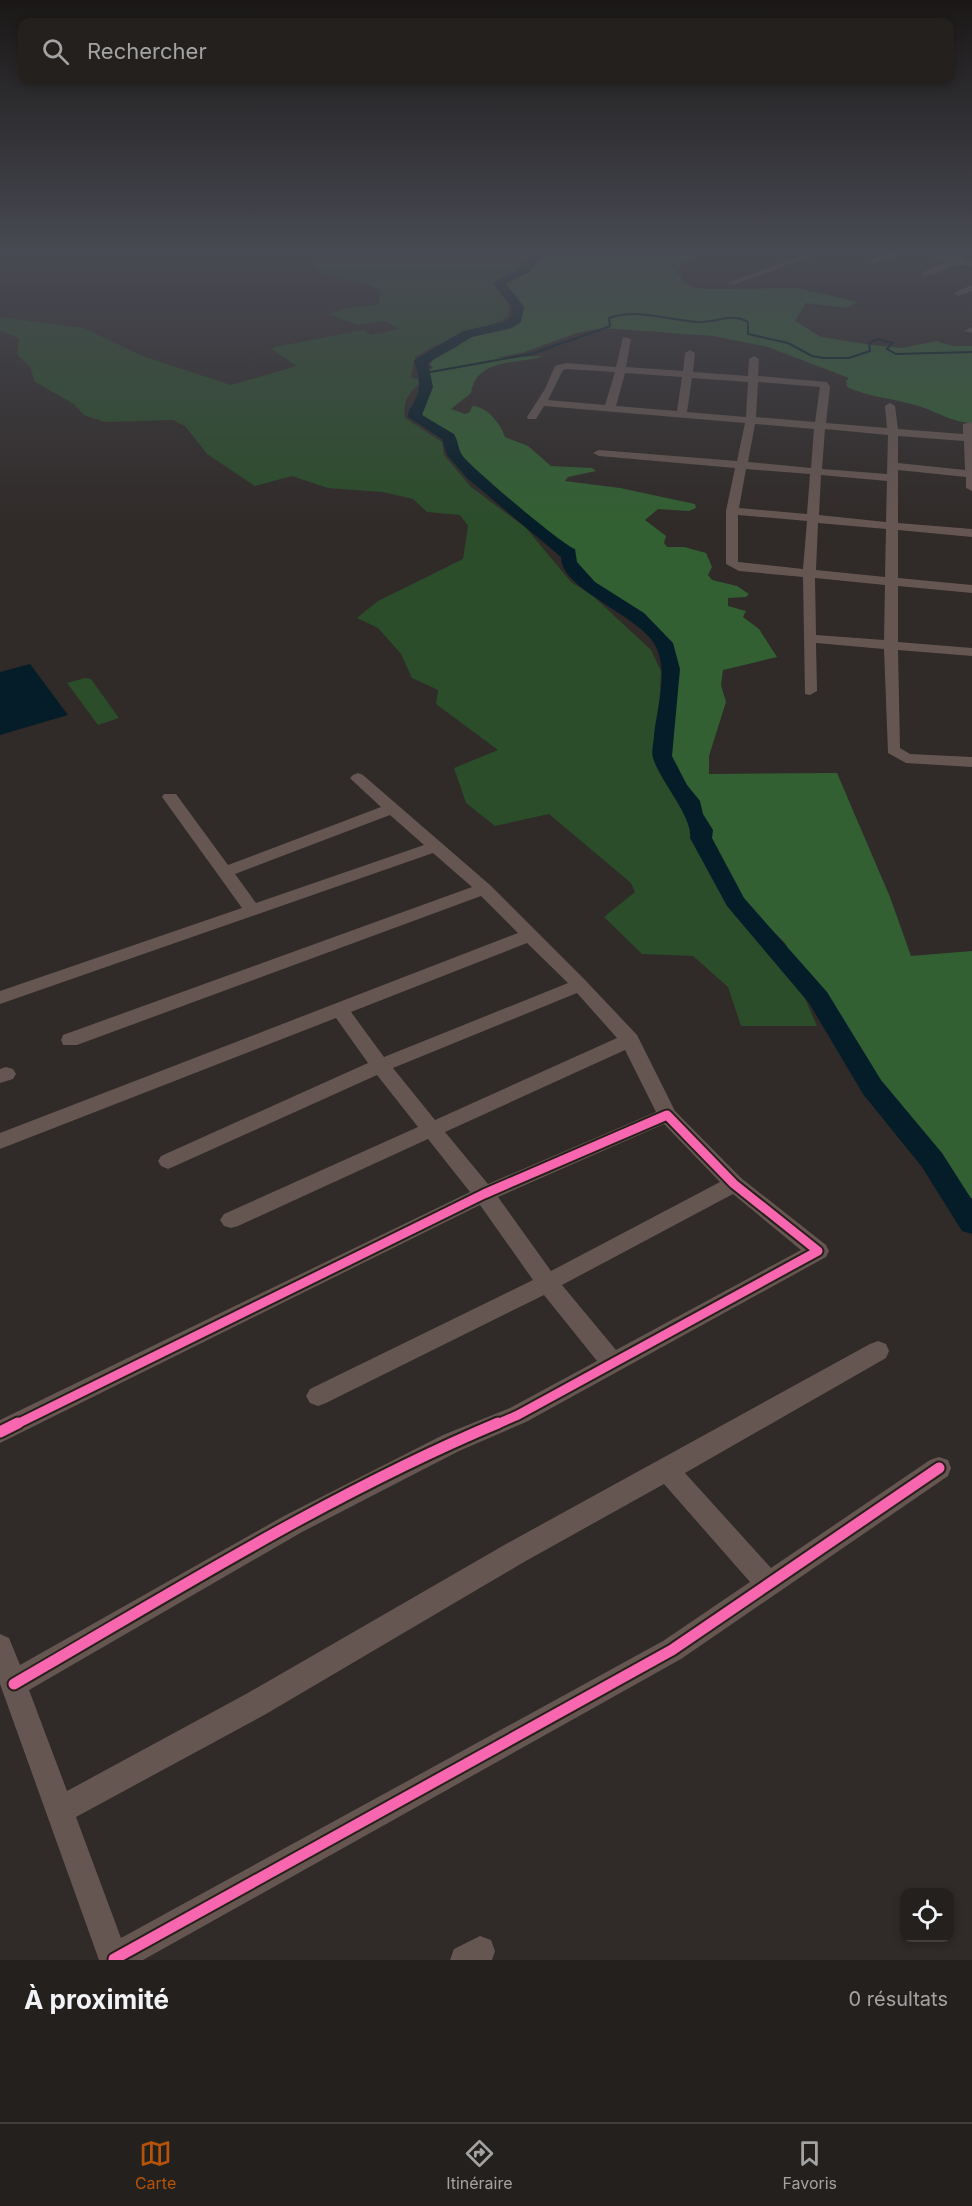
<!DOCTYPE html>
<html lang="fr">
<meta charset="utf-8">
<style>
:root{--surface:#24201e;--page:#2c2827;--text:#f1f3f6;--muted:#a3a3a4;--line:#413e3c;--accent:#b45309}
body{margin:0;font-family:Inter,sans-serif;background:var(--page);color:var(--text)}
.controls{position:absolute;right:18px;bottom:18px;display:grid;overflow:hidden;border-radius:12px;box-shadow:0 3px 9px #0003}
.controls button{width:54px;height:54px;display:grid;place-items:center;padding:0;border:0;border-bottom:2px solid var(--line);background:var(--surface);color:var(--text);font:30px sans-serif}
.list{margin:0;padding:0;list-style:none}
h2{display:flex;justify-content:space-between;align-items:center;height:78px;margin:0;padding:0 24px;font-size:26px}
h2 small{font-size:20px;font-weight:400;color:var(--muted)}
.icon{flex:none;width:33px;height:33px;fill:none;stroke:currentColor;stroke-width:2;stroke-linecap:round;stroke-linejoin:round}
.map{position:relative;flex:none;width:972px;height:1960px;overflow:hidden}
.search{position:absolute;background:var(--surface);box-shadow:0 3px 9px #0003;left:18px;right:18px;top:18px;height:66px;display:flex;align-items:center;gap:15px;box-sizing:border-box;padding:0 21px;border-radius:12px;color:var(--muted);font-size:22px}
.sheet{height:162px;background:var(--surface)}
nav{display:flex;justify-content:space-around;align-items:center;box-sizing:border-box;height:84px;border-top:2px solid var(--line);background:var(--surface);font-size:16px;color:var(--muted)}
nav a{display:grid;justify-items:center;gap:3px}
nav .on{color:var(--accent)}
.map>svg:first-child{display:block}
.green{fill:#2b4d2a}
.forest{fill:#326032}
.water{fill:#051d28}
.lines{fill:none;stroke-linecap:round;stroke-linejoin:round}
.stream{stroke:#051d28;stroke-width:2}
.river{fill:#051d28;fill-rule:evenodd}
.minor{fill:#665651;fill-rule:evenodd}
.cycleway-far1-casing{stroke:#291f1a;stroke-width:13}
.cycleway-casing{stroke:#291f1a;stroke-width:15}
.cycleway-far1{stroke:#f766af;stroke-width:9}
.cycleway{stroke:#f766af;stroke-width:11}
</style>
<div class="map">
<svg width="972" height="1960" viewBox="0 0 972 1960">
<rect width="100%" height="100%" fill="#302a28"/>
<path class="green" d="M324,251h214l-22,19 -23,13 16,21 -1,13 -35,16 -24,5 -2,5 -11,2 -21,12 -4,21 7,1 1,5c-12,11 -16,18 -14,34l37,24 2,13 27,32 55,41 45,54 22,14 58,54 10,21 -4,80 64,135 79,101 17,39h-76l-13,-39 -35,-31 -51,-2 -38,-37 31,-25 -4,-9 -82,-69 -54,12 -29,-23 -12,-35 44,-18 -62,-46 2,-14 -26,-12 -11,-24 -23,-26 -21,-10 21,-17 85,-42 5,-33 -8,-11 -33,-3 -14,-13 -30,-7 -55,-4 -36,-12 -37,10 -48,-32 -22,-28 -12,-6 -68,2 -21,-7 -10,-11 -39,-22 -5,-15 -13,-13 2,-16 -19,-7v-14l84,11 58,28 89,29 66,-19 -27,-18 93,-18 8,5 28,-6 -14,-8 -27,4 -30,-11 20,-6 31,-4 2,-14 -24,-9 -37,-6 -3,-12z
M85,678l6,1 28,39 -21,7 -31,-42z"/>
<path class="forest" d="M550,251h147l-2,1 1,6 -14,5 -5,10 6,3 -3,4 15,8 16,1 86,-1 61,14 -11,6 -41,-5 -11,18 26,16 51,8 30,3 34,-7 17,5h19v77c-22,-1 -37,-13 -57,-18 -23,-7 -47,-8 -68,-18l-1,-6 3,-3 -81,-31 -55,-11 -111,-8 -25,5 -55,20 -27,5 49,-2c-27,9 -67,1 -73,37l-20,16 14,5 5,-2 2,-6c16,1 28,17 33,31l23,9 23,20 41,2 4,3 -28,6 -3,4 55,7 75,16 1,4 -7,3 -31,-2 -13,11 21,16 -2,7 3,4h17l22,6 6,14 -4,8 4,5 25,6 12,8 -3,3 -18,1v8l18,5 -3,6 16,12 18,28 -54,13 -2,15 5,17 -17,54v18l128,-1 53,124 21,59 61,-5v247l-10,-1 -35,-50 -12,-8 -75,-114 -12,-26 -28,-29 -15,-27 -41,-39 -17,-24 -16,-32 -17,-48 -16,-22 -11,-28 3,-34 8,-32 -3,-29 -12,-19 -24,-23 -45,-27 -17,-21 -3,-12 -12,-5 -42,-40 -38,-28 -22,-25 -6,-17 -33,-24v-6l10,-23 -2,-15 4,-2 -3,-4 5,-7 20,-9 15,-11 48,-14 4,-13c-5,-10 -15,-16 -17,-27l25,-11 6,-14z"/>
<path class="water" d="M30,664l38,51 -68,20v-63z"/>
<g class="lines">
<path class="stream" d="M425,373l106,-19 69,-24 10,-4 -1,-8c29,-10 59,2 89,4 17,1 33,-10 50,0v12l40,9 24,13 11,2h26l21,-7 -1,-8 9,-4 14,4 -5,6 9,5 76,-2"/>
<path class="river" d="M536,251h13l-19,20 -24,13 18,23 -3,15 -9,6 -40,9 -44,26 5,24 -11,28 32,19c4,6 4,15 8,21 8,12 103,92 113,94l2,13 18,20 49,31 29,30 7,26 -8,87 15,29 13,16 3,13 10,16 -1,8 32,60 83,94 54,88 61,73 30,47v34l-10,-3 -40,-64 -59,-73 -54,-91 -82,-97 -37,-68c3,-21 -30,-57 -37,-80 -2,-7 1,-16 1,-23 3,-27 15,-65 1,-90 -15,-29 -95,-56 -94,-88l-94,-79 -20,-23 -5,-16 -34,-22c0,-8 4,-10 7,-17 7,-12 4,-26 -1,-38l2,-3 47,-28 41,-9 7,-5 1,-10 -19,-23 29,-17z"/>
<path class="minor" d="M813,251h12l-91,34 -7,-2z
M895,251h12l-33,13 -7,-2z
M918,251c16,0 32,5 47,5v4l7,1v6c-25,-7 -29,10 -49,9v-4l26,-11z
M972,285v6l-14,5 -5,-3z
M972,327v6l-8,-2z
M623,337l8,2 -5,28 57,4 2,-18 5,-3 5,3 -2,19 55,4 1,-17 5,-3 5,3 -1,17 69,6 3,5 -4,36 61,5 -2,-22 5,-3 5,3 3,23 65,5v-10l9,-2v69l-6,-3v-11l-68,-7v53l74,6v8l-74,-7v48l74,7v8l-74,-7v56l74,6v8l-74,-6 2,98 10,6 62,3v10l-66,-4 -18,-10 -4,-104 -68,-6 1,48 -7,4 -5,-1 -2,-117 -64,-6 -13,-7v-53l9,-43 -136,-12 -6,-3 6,-3 138,11 8,-38 -201,-17 -8,13h-8l-1,-2 18,-28 10,-23 11,-3 50,4zM566,369l49,3 -10,33 -57,-5 15,-30zM625,373l57,4 -5,34 -61,-5zM692,378l56,4 -2,35 -59,-5zM758,382l62,5 -5,35 -59,-5zM755,424l59,5 -3,39 -63,-6zM825,429l63,6 -1,39 -65,-5zM898,436l66,5 1,29 -67,-7zM746,469l64,5 -3,40 -68,-6zM821,475l66,6 -1,41 -67,-7zM738,515l69,6 -4,48 -65,-7zM818,523l68,6 -1,48 -69,-7zM815,578l70,7 -1,55 -68,-5z
M358,773l5,2 127,110 96,96 51,54 38,76 66,67 85,67 3,6 -3,6 -300,165 -67,29 -157,81 -273,158 38,101 179,-97 260,-150 364,-200 8,-3 8,3 3,7 -3,7 -201,115 86,95 159,-108 9,-3 9,3 3,8 -3,8 -267,183 -538,301h-44l-99,-276v-50l9,4 11,27 264,-149 159,-81 67,-27 87,-47 -53,-66 -218,108 -8,3 -8,-3 -4,-7 4,-7 223,-109 -53,-75 -480,238v-23l470,-228 -42,-53 -190,87 -7,2 -7,-2 -4,-6 4,-6 194,-87 -41,-52 -202,91 -7,3 -7,-3 -3,-5 3,-5 207,-93 -32,-45 -336,131v-16l518,-200 -37,-37 -404,149h-14l-2,-5 2,-5 409,-148 -39,-34 -433,151v-13l242,-83 -80,-111 2,-3h12l52,71 153,-58 -28,-26 -3,-3 3,-3zM390,815l34,30 -168,58 -21,-29zM527,943l41,40 -184,74 -33,-45zM577,993l40,45 -182,82 -42,-52zM625,1050l31,62 -168,72 -43,-52zM664,1124l56,58 -169,89 -53,-74zM733,1194l68,56 -185,100 -54,-65zM664,1484l86,98 -87,59 -542,297 -45,-121 190,-103 258,-152z
M6,1067l7,2 3,5 -3,5 -13,4v-14z
M480,1936l11,4 4,11 -3,9h-42l4,-11z"/>
<defs>
<path id="cycleway-far1" d="M15,1425l469,-231 183,-79 67,69 84,67 -300,164 -23,10"/>
<path id="cycleway" d="M0,1432l18,-9
M14,1684c158,-91 315,-190 484,-261
M114,1959l558,-309 267,-182"/>
</defs>
<use href="#cycleway-far1" class="cycleway-far1-casing"/>
<use href="#cycleway" class="cycleway-casing"/>
<use href="#cycleway-far1" class="cycleway-far1"/>
<use href="#cycleway" class="cycleway"/>
</g>
<linearGradient id="sky" x2="0" y2="1"><stop stop-color="#1a1716"/><stop offset="0.48" stop-color="#484a53"/><stop offset="1" stop-color="#484a53" stop-opacity="0"/></linearGradient>
<rect width="972" height="525" fill="url(#sky)"/>
</svg>
<div class="controls">
<button><svg class="icon" aria-label="locate" viewBox="0 0 24 24"><circle cx="12" cy="12" r="6"/><path d="M12 2v4M12 18v4M2 12h4M18 12h4"/></svg></button>
</div>
<div class="search"><svg class="icon" aria-label="search" viewBox="0 0 24 24"><circle cx="10" cy="10" r="6"/><path d="M15 15l6 6"/></svg>Rechercher</div>
</div>
<section class="sheet">
<h2>À proximité<small>0 résultats</small></h2>
<ul class="list">
</ul>
</section>
<nav>
<a class="on"><svg class="icon" aria-label="map" viewBox="0 0 24 24"><path d="M3 6l6-2 6 2 6-2v14l-6 2-6-2-6 2zM9 4v14M15 6v14"/></svg>Carte</a>
<a><svg class="icon" aria-label="directions" viewBox="0 0 24 24"><path d="M12 3l9 9-9 9-9-9zM9 14v-3h6M13 9l2 2-2 2"/></svg>Itinéraire</a>
<a><svg class="icon" aria-label="saved" viewBox="0 0 24 24"><path d="M7 4h10v16l-5-4-5 4z"/></svg>Favoris</a>
</nav>
